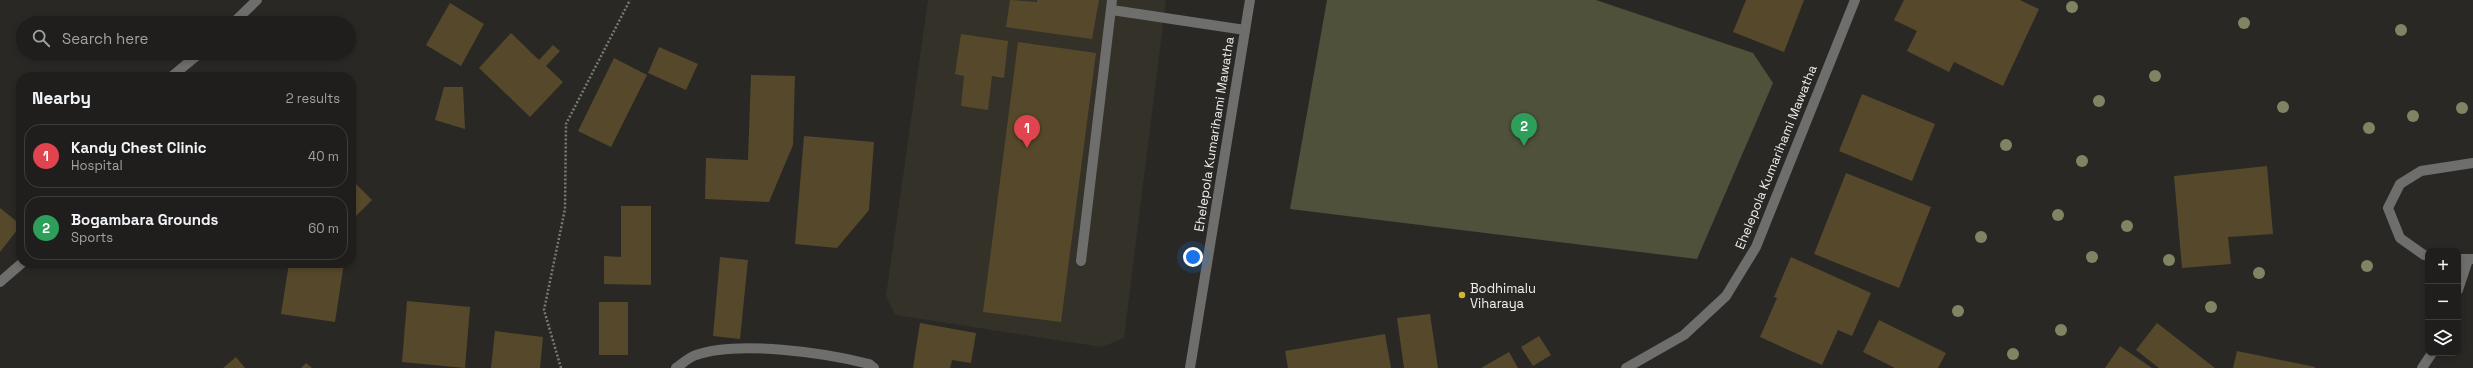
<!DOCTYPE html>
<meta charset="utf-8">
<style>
:root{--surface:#1f1e1c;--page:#2c2b29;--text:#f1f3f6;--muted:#a1a2a3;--line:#3c3c3b;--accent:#d4b635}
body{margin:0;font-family:"Space Grotesk",sans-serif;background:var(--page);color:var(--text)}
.controls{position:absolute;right:12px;bottom:12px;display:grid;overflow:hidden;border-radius:8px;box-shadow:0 2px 6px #0003}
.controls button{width:36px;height:36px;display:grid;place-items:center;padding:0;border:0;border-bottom:1px solid var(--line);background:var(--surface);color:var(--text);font:20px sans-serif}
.you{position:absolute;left:1193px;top:257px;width:14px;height:14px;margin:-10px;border:3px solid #fff;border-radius:50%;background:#1a73e8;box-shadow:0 0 0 6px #1a73e833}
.badge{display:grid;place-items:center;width:26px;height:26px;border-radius:50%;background:var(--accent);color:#fff;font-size:13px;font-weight:700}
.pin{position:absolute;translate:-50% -33px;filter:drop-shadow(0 1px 2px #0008)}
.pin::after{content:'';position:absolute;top:21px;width:14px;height:12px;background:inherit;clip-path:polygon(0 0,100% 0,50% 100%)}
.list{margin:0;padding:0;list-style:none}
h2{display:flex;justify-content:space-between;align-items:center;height:52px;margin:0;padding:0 16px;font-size:17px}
h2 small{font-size:13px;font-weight:400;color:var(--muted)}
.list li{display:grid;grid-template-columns:26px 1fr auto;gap:12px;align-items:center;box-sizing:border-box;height:64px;margin:0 8px 8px;padding:0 8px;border:1px solid var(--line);border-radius:16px}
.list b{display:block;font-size:15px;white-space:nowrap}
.list p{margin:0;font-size:13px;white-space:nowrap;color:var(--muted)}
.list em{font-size:13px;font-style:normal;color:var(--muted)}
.icon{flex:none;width:22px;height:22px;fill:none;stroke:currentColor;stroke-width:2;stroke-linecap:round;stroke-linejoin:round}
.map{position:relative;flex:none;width:2473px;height:368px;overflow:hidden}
.search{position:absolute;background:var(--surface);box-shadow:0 2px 6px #0003;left:16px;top:16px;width:340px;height:44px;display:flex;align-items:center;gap:10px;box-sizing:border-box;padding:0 14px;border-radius:22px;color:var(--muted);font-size:15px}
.panel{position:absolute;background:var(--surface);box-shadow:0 2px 6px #0003;left:16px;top:72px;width:340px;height:196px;border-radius:16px}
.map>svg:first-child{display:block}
.built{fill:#343128}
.green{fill:#4f513b}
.building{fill:#56492b}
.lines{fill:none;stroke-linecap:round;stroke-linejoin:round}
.path{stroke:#7a7976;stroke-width:2.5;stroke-dasharray:2 2;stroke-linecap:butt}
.service{stroke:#6e6e6d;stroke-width:10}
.minor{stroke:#6e6e6d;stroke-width:10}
.tree{fill:#818362}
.poi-dot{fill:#d4b635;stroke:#292825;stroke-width:1.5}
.labels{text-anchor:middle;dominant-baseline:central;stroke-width:3;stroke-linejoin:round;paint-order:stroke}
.street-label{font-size:13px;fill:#f0efed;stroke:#292825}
.poi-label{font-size:13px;fill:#f0efed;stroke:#292825;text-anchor:start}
</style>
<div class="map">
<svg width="2473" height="368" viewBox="0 0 2473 368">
<rect width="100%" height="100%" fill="#292825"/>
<path class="built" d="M928,0h238l-42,338 -22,9 -207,-32 -9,-19z"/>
<path class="green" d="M1327,0h269l157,53 20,30 -76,176 -407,-50z"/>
<path class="building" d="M1010,0l27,2v-2h62l-7,39 -86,-12z
M1746,0h58l-20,52 -51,-20z
M1904,0h116l19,9 -36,77 -49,-24 -5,10 -42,-21 10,-20 -23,-11z
M450,3l34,21 -23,42 -35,-21z
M511,33l28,27 14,-15 7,6 -14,15 17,16 -33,35 -51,-49z
M961,34l47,7 -4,37 -12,-2 -4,34 -27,-4 3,-30 -9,-2z
M1018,42l78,11 -35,269 -78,-10z
M659,47l39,17 -12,26 -38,-17z
M614,58l33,17 -36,72 -33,-16z
M751,75l44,1 -2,69 -24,57 -64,-3 1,-41 42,2z
M444,87h19l2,42 -30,-9z
M1862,94l73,30 -23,57 -73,-30z
M804,136l70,6 -5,68 -32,38 -42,-4z
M2267,166l6,68 -45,3 3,27 -49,4 -8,-92z
M1846,173l85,34 -32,81 -85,-34z
M351,179l21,21 -21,21z
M621,206h30v79l-47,-1v-28l17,1z
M0,208l21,17 -21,27z
M720,257l28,3 -8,79 -27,-3z
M1791,257l80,36 -19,43 -14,-6 -16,35 -62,-28 17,-39 -3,-1z
M289,263h55l-9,59 -54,-8z
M407,301l63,6 -5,61 -63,-6z
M599,302h29v53h-29z
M1430,314l8,54h-34l-7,-50z
M1879,320l67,33 -8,15h-43l-32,-16z
M920,323l56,10 -5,30 -19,-3 -2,8h-37z
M2157,323l58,45h-56l-23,-18z
M495,331l48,6 -3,31h-49z
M1385,334l6,34h-103l-3,-17z
M1539,336l12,19 -18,11 -12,-19z
M2120,346l32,22h-47z
M2237,351l78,16v1h-82z
M1509,352l9,16h-37z
M236,357l9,11h-22z
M306,363l6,5h-11z"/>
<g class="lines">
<path class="path" d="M561,368l-17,-58 21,-101 1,-85 64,-124"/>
<path class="service" d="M1112,10l133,20
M1081,261l31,-261"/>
<path class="minor" d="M233,23l24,-23
M171,77l29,-24
M2428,256l-4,-1 -24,-17 -12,-30 12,-24 21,-13 52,-8
M2458,259h15
M0,282l22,-19
M2458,290l10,-30
M676,368c6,-4 13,-11 20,-13 42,-15 130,-2 173,9l5,4
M1190,368l60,-368
M1626,368l58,-33 42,-39 30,-49 99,-247
M2422,368l10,-15"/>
</g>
<g class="tree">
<circle cx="2072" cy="7" r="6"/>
<circle cx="2244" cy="23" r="6"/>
<circle cx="2401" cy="30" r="6"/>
<circle cx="2155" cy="76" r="6"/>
<circle cx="2099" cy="101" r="6"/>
<circle cx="2283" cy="107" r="6"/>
<circle cx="2462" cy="108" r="6"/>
<circle cx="2413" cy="116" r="6"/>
<circle cx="2369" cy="128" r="6"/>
<circle cx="2006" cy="145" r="6"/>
<circle cx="2082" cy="161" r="6"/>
<circle cx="2058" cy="215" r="6"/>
<circle cx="2127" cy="226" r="6"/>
<circle cx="1981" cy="237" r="6"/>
<circle cx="2092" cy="257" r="6"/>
<circle cx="2169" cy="260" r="6"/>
<circle cx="2367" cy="266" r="6"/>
<circle cx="2259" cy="273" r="6"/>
<circle cx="2211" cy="307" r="6"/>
<circle cx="1958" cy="311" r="6"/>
<circle cx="2061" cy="330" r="6"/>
<circle cx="2013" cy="354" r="6"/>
</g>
<circle class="poi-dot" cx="1462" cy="295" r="4"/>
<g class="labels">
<g class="street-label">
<text transform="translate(1214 134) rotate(-81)">Ehelepola Kumarihami Mawatha</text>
<text transform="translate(1776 157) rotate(-68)">Ehelepola Kumarihami Mawatha</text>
</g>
<g class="poi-label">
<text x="1470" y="288">Bodhimalu<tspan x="1470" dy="15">Viharaya</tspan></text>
</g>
</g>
</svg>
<div class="controls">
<button>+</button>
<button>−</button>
<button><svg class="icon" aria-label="layers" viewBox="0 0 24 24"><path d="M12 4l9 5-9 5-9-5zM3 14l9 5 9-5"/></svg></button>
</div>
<div class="you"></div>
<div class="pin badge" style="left:1027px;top:148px;background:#e0444e">1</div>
<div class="pin badge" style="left:1524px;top:146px;background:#2e9e5b">2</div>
<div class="search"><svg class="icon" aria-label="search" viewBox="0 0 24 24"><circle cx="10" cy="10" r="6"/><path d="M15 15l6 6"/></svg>Search here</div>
<section class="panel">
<h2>Nearby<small>2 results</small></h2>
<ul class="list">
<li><span class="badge" style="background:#e0444e">1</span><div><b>Kandy Chest Clinic</b><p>Hospital</p></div><em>40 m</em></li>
<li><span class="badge" style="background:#2e9e5b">2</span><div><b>Bogambara Grounds</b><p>Sports</p></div><em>60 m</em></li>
</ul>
</section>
</div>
